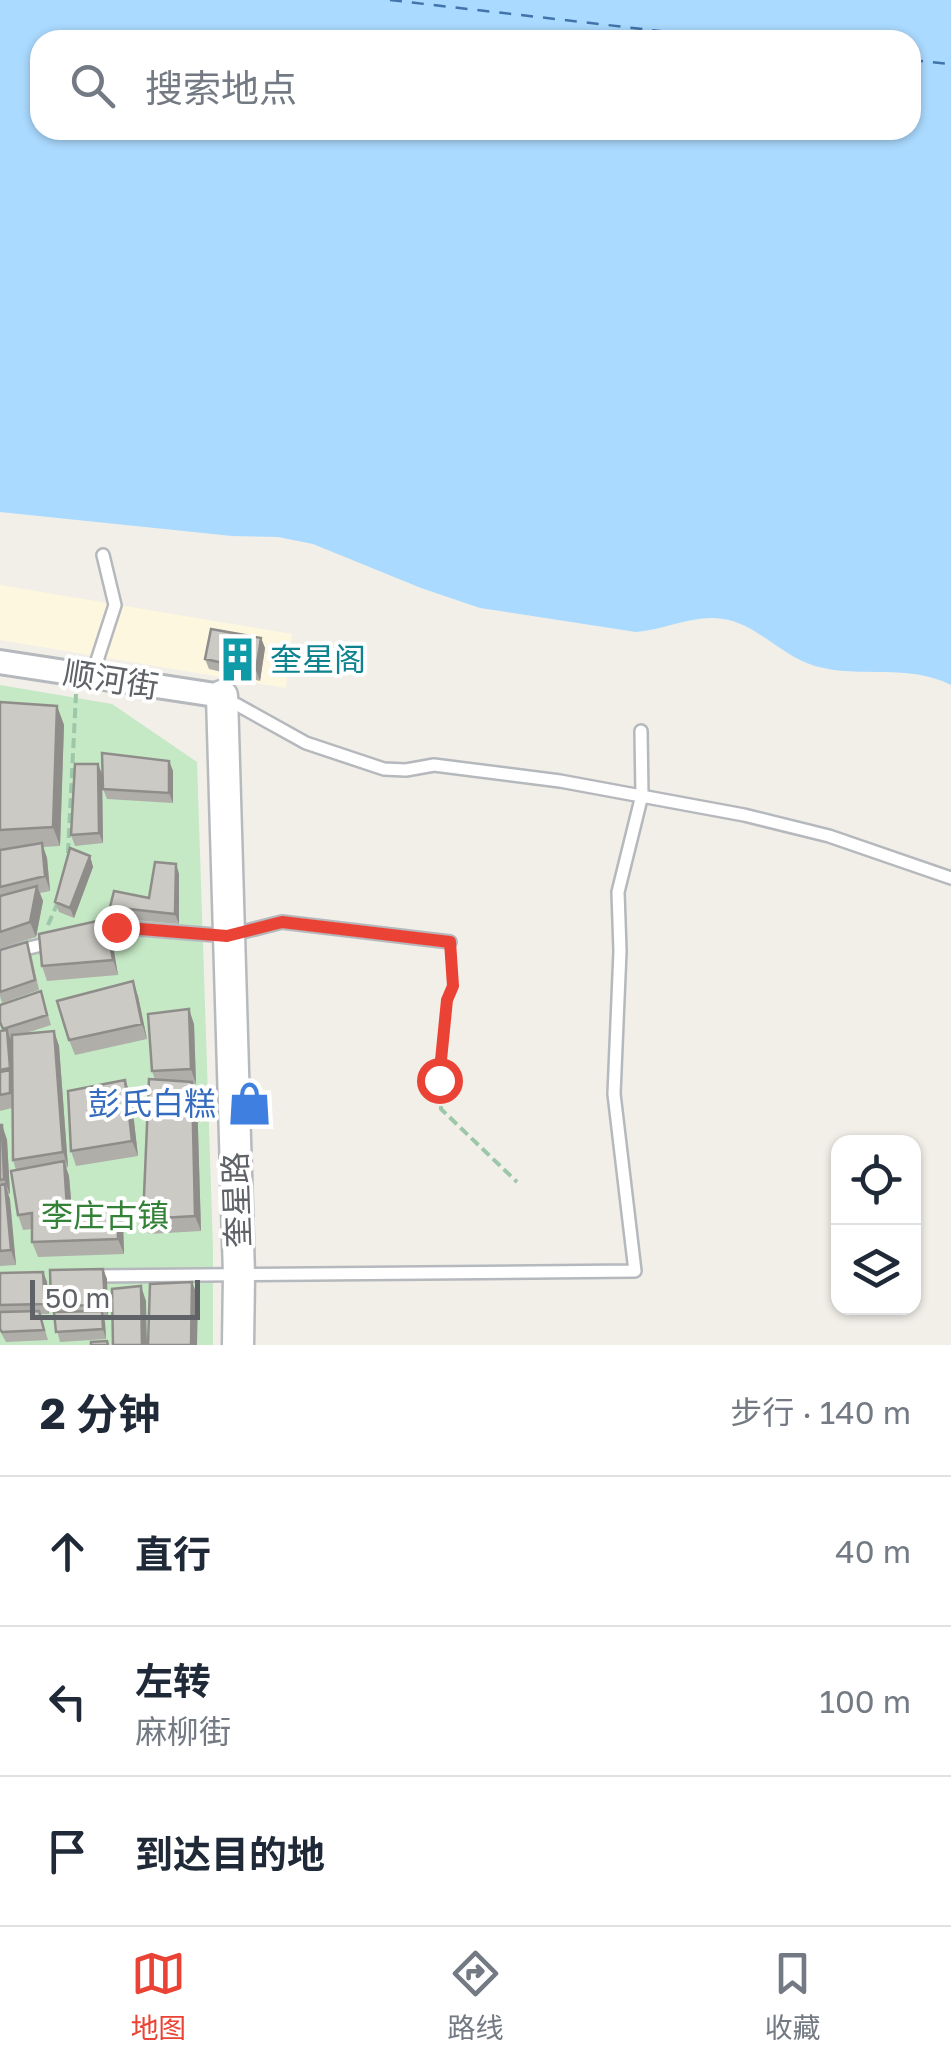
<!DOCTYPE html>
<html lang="zh">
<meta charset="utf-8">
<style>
:root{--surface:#fff;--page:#f6f6f7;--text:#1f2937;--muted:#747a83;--line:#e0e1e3;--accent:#ea4335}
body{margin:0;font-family:"Golos Text","Noto Sans SC",sans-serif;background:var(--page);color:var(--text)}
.controls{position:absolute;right:30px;bottom:30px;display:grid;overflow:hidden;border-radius:20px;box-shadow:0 2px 8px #0004}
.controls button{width:90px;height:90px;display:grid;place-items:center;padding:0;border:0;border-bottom:2px solid var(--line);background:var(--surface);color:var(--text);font:50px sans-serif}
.scale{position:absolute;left:30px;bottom:25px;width:170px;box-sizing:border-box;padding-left:10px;border:5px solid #5f6368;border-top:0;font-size:28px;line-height:35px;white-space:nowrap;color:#5f6368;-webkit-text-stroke:8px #fff;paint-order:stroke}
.stop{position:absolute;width:30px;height:30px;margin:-22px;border:8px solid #ea4335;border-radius:50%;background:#fff}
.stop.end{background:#ea4335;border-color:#fff;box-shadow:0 2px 10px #0008}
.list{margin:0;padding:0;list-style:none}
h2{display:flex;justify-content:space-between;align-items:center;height:130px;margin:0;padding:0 40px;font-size:42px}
h2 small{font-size:32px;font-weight:400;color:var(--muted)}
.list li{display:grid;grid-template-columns:65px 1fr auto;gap:30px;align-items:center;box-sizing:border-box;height:150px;padding:0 40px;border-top:2px solid var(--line)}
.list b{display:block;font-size:38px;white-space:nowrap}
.list p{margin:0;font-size:32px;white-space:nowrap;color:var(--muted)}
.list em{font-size:32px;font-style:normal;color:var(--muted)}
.icon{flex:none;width:55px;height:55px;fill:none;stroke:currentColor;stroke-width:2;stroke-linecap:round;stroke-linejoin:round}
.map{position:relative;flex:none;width:951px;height:1345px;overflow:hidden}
.search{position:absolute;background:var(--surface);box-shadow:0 2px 8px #0004;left:30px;right:30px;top:30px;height:110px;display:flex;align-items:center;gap:25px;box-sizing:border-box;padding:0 35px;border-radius:30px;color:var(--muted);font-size:38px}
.sheet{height:580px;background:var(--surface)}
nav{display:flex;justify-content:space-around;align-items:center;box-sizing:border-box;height:140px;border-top:2px solid var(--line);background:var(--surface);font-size:28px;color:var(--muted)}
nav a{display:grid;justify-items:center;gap:5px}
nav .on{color:var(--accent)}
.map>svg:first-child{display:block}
.commercial{fill:#fef7e0}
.green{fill:#c5e8c5}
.water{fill:#aadaff;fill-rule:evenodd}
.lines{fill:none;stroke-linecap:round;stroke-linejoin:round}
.ferry{stroke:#4174aa;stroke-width:2.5;stroke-dasharray:12 10;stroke-linecap:butt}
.lane-casing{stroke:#b5b8bc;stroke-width:16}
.street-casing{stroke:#b5b8bc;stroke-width:28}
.secondary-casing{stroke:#b6babf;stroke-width:35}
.path{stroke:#9cc7a9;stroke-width:4;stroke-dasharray:10 5;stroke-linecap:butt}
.lane{stroke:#fff;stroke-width:11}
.street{stroke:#fff;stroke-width:22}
.secondary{stroke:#fff;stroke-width:30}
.wall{fill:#afaea9}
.shaded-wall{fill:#8f8d8a}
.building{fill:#cccac5;stroke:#8f8d8a;stroke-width:2.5}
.route{stroke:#ea4335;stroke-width:12}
.labels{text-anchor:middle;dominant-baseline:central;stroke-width:8;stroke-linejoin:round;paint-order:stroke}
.culture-label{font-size:32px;fill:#0d838f;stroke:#fff;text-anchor:start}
.street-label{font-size:32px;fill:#5f6368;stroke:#fff}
.shop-label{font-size:32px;fill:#366cbe;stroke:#fff;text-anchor:end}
.park-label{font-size:32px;fill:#348238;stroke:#fff}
</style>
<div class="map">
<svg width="951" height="1345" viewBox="0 0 951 1345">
<rect width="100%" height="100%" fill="#f1efe8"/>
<path class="commercial" d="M0,585l292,49 -6,54 -286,-48z"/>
<path class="green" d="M0,685l112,19 85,58 16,487v96h-213z"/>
<path class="water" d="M0,0h951v685c-43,-22 -90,-6 -136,-19 -38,-11 -61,-48 -103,-48 -27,0 -50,12 -76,14l-156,-24 -59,-20 -108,-44 -35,-7 -46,-1 -232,-24zM40,40h871v90h-871z"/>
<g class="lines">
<path class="ferry" d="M390,0l348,40
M911,60l40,4"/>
<defs>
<path id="lane" d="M92,676l23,-71 -12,-50
M225,698l81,45 78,26 22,1 28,-5 126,16 184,34 85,21 122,42
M96,932l20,-5 111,9 55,-14 168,20
M0,955l54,-13
M94,1276l541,-5 -21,-177 6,-143 -2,-59 24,-97 -1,-64"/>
<path id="street" d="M0,662l222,34"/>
<path id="secondary" d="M222,696l17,579 -1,70"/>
</defs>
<use href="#lane" class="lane-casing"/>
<use href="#street" class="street-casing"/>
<use href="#secondary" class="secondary-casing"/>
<path class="path" d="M68,853l8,-159
M48,925l10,-23
M451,957c3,32 -7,63 -11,96 -3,18 0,38 1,56l76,73"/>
<use href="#lane" class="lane"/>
<use href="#street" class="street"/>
<use href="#secondary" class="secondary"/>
</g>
<path class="wall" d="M261,638l4,10 -5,33 -51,-12 -4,-10z
M0,702l57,4 7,19 -4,121 -17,1 4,11 3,33 -10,2 3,8 -7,36 -36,11z
M169,761l4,10v32l-66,-4 -4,-10z
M98,764l4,10 1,69 -28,3 -4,-11z
M90,856l3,11 -19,51 -15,-6 -4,-10z
M176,864l3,10v50l-66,-6 -3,-11 39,-9z
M106,919l5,15 7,41 -71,6 -5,-15z
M0,950l31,3 8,37 -37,13 -2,-7z
M41,991l10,34 -28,9 31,-3 5,15 9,121 -2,1 3,8 3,35 51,11 1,32 -86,3 -6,-15v-13l-9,1 -5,-15 -2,-45 -3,-10 -1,-52 -12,3v-80h3l-3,-8z
M138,996l9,43 -72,16 -6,-15z
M194,1024l2,60h-3l4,13 4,134 -52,3 -6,-15 12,-139 -3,-9z
M125,1080l6,15 7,61 -62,10 -5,-15z
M0,1125h2l5,15 3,54h-2l8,71 -16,1z
M103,1269l4,10 1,37h-5l2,6 1,17 -46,3 -9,-36z
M43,1272l4,10 2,32h-9l8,26 -42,2 -6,-11v-58z"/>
<path class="shaded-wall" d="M261,638l4,10 -5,33 -4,-11z
M57,706l7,19 -4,121 -7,-19z
M169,761l4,10v32l-4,-10z
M98,764l4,10 1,69 -4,-10z
M42,843l5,15 3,33 -5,-15z
M90,856l3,11 -19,51 -4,-10z
M176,864l3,10v50l-4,-10z
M37,886l6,15 -7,36 -6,-15z
M106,919l5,15 7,41 -5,-15z
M133,981l5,15 9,43 -5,-15z
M189,1009l5,15 2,60 -5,-15z
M7,1030l6,15 3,38 -6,-15z
M54,1031l5,15 9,121 -5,-15z
M125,1080l6,15 7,61 -6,-15z
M192,1082l5,15 4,134 -6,-15z
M2,1125l5,15 3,54 -6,-15z
M64,1161l5,15 4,47 -6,-15z
M5,1184l5,15 6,66 -5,-15z
M118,1207l5,15 1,32 -6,-15z
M103,1269l4,10 1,37 -3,-11z
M43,1272l4,10 2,32 -4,-10z
M192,1282l6,15 -1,48h-6z
M141,1286l5,15 1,44h-5z
M102,1311l3,11 1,17 -3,-10z"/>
<path class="building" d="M211,629l50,9 -5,32 -51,-11z
M0,702l57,4 -4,121 -53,3z
M102,753l67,8v32l-66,-4z
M75,764h23l1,69 -28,2z
M42,843l3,33 -45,11v-37z
M70,848l20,8 -20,52 -15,-6z
M155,862l21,2 -1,50 -65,-7 4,-16 35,7z
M37,886l-7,36 -30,10v-36z
M106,919l7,41 -71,6 -3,-32z
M27,942l8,38 -35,12v-42z
M133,981l9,43 -73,16 -12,-39z
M41,991l6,24 -44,14 -3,-7v-17z
M189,1009l2,60 -39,2 -4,-57z
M7,1030l3,38 -10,2v-39z
M54,1031l9,121 -50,8 -1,-125z
M10,1070v23l-10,2v-23z
M149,1079l43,3 3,134 -52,3z
M125,1080l7,61 -61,10 -3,-60z
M0,1125h2l2,54 -4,1z
M64,1161l3,47 -27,6 78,-7v32l-86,3v-29l-14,2 -7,-44z
M5,1184l6,66 -11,1v-66z
M103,1269l2,36 -54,1 -1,-36z
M43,1272l2,32 -45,1v-32z
M192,1282l-1,63h-43l2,-61z
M141,1286l1,59h-29l-1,-56z
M39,1311l5,19 -42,2 -2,-3v-17z
M102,1311l1,18 -47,3 -2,-20z
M107,1341l1,4h-17v-3z"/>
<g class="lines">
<path class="route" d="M116,927l111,9 55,-14 168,20 3,44 -6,14 -8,80"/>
</g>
<defs>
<symbol id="building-bare" viewBox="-9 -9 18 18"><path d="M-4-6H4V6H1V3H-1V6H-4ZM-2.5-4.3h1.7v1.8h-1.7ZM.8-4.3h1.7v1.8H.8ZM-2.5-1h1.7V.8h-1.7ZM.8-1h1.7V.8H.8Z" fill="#0f9aa8" stroke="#fff" stroke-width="2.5" paint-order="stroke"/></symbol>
<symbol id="shop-bare" viewBox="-9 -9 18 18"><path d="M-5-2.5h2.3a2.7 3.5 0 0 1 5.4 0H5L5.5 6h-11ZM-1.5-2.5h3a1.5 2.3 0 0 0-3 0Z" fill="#3f7fe0" stroke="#fff" stroke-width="2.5" paint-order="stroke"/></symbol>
</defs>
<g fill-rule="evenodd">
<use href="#building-bare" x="206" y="628" width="63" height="63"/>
<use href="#shop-bare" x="218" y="1072" width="63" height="63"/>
</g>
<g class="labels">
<g class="culture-label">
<text x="270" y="659">奎星阁</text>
</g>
<g class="street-label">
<text transform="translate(111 679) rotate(9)">顺河街</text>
<text transform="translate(236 1200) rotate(-92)">奎星路</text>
</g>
<g class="shop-label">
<text x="216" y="1103">彭氏白糕</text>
</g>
<g class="park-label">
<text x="105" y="1215">李庄古镇</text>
</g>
</g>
</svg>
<div class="controls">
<button><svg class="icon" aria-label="locate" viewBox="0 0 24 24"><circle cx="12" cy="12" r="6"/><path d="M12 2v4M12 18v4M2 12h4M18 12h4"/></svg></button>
<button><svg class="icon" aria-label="layers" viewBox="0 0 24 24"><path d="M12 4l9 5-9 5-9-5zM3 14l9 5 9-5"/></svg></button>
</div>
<div class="scale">50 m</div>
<div class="stop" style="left:439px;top:1080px"></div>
<div class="stop end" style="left:116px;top:927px"></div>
<div class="search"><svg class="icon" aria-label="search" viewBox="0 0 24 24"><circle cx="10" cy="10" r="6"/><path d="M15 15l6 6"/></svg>搜索地点</div>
</div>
<section class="sheet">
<h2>2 分钟<small>步行 · 140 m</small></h2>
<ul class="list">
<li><svg class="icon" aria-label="ahead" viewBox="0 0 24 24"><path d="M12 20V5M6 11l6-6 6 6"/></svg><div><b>直行</b></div><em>40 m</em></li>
<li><svg class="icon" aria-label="left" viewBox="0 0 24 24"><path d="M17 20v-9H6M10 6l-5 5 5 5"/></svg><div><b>左转</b><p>麻柳街</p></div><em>100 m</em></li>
<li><svg class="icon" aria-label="arrive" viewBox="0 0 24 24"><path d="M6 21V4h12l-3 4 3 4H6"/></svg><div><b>到达目的地</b></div></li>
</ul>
</section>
<nav>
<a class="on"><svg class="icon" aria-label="map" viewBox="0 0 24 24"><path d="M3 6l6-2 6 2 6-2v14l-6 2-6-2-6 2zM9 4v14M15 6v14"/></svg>地图</a>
<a><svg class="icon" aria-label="directions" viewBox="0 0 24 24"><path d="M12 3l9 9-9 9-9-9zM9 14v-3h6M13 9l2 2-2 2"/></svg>路线</a>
<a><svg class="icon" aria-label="saved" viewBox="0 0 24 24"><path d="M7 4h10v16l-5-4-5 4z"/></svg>收藏</a>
</nav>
